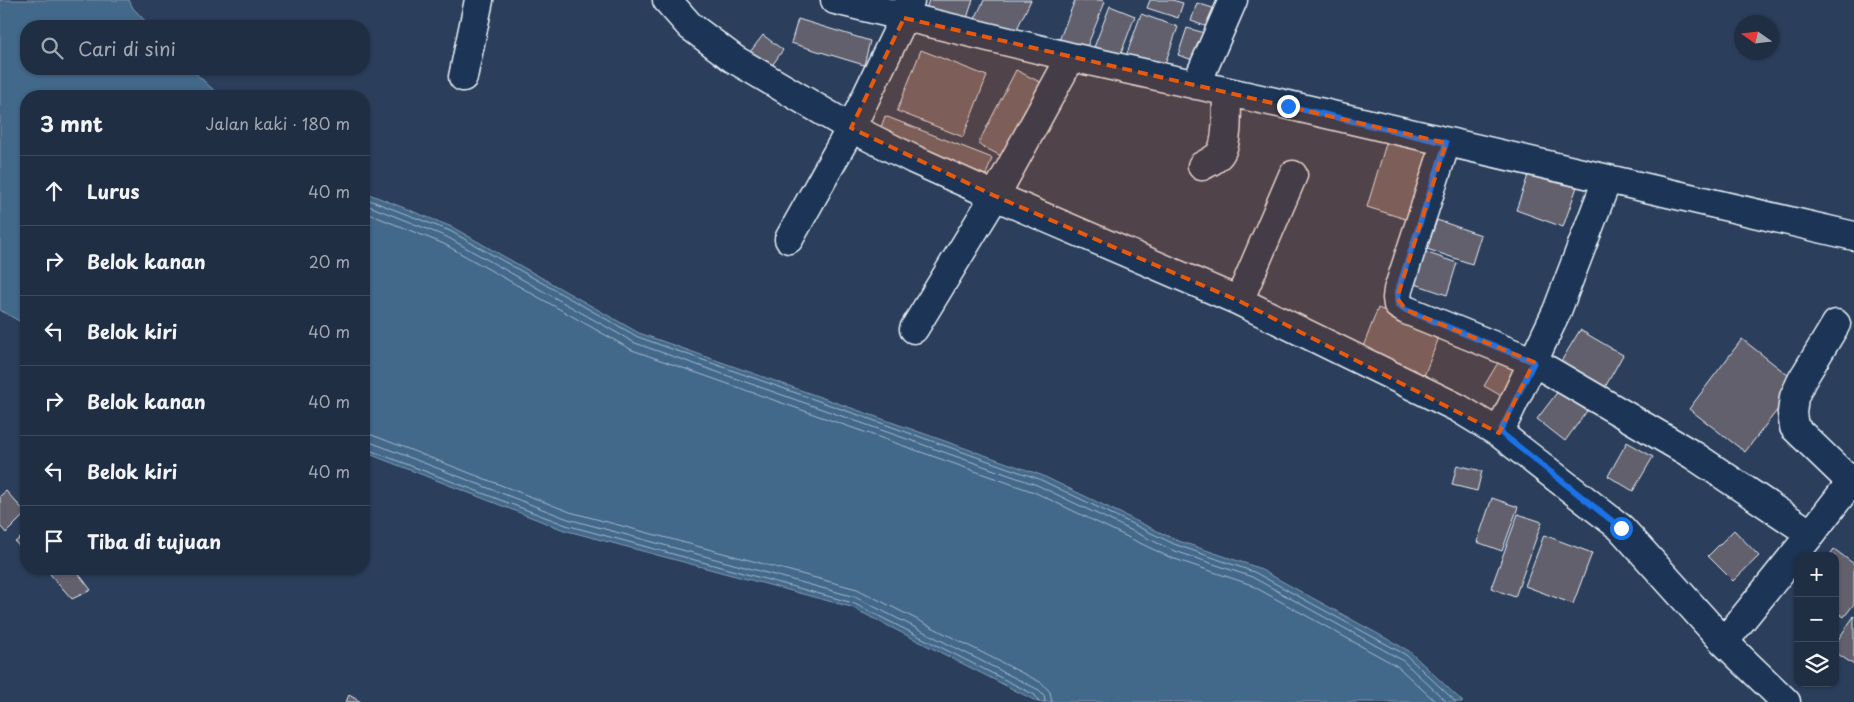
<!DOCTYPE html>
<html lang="id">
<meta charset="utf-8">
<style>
:root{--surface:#202e44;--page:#2d3a4f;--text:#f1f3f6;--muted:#a2a8b2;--line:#3d4a5d}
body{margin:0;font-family:"Playpen Sans",sans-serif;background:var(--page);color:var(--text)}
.controls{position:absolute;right:15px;bottom:15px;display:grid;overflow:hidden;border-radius:10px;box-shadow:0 1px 4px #0004}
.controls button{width:45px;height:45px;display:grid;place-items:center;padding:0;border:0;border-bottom:1px solid var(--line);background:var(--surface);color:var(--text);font:25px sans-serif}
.compass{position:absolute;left:1734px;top:15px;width:45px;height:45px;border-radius:50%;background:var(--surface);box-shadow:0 1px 4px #0004;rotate:284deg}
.stop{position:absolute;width:15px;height:15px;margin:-11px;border:4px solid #1a73e8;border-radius:50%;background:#fff}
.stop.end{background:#1a73e8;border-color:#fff;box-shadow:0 1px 5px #0008}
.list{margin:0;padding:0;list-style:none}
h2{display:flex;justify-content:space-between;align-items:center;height:65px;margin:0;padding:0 20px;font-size:21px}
h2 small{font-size:16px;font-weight:400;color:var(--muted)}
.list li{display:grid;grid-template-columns:32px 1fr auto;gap:15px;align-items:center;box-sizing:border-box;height:70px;padding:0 20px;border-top:1px solid var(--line)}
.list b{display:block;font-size:19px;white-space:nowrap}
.list em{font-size:16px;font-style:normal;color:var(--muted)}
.icon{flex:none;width:28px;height:28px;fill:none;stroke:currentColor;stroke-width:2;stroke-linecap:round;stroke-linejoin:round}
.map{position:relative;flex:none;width:1854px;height:702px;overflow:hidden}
.search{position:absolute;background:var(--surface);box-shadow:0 1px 4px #0004;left:20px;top:20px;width:350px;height:55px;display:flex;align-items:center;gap:12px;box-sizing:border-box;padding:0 18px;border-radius:20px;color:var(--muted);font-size:19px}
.panel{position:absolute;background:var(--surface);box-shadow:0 1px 4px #0004;left:20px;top:90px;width:350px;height:485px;border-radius:20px}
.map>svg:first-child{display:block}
.water{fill:#43678a;stroke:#859eb6}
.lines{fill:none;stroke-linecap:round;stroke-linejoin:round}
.shore{stroke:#a6bacc;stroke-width:1}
.building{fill:#63616d;stroke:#e8f1f8}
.street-casing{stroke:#e8f1f8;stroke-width:31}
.street{stroke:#1d3557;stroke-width:28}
.route{stroke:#1a73e8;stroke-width:6}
.marked{fill:#e8590c;fill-opacity:0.2;stroke:#e8590c;stroke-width:4;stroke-dasharray:10 6;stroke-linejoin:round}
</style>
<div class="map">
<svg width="1854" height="702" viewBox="0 0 1854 702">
<rect width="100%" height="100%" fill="#2b3e5b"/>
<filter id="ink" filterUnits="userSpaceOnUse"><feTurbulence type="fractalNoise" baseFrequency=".02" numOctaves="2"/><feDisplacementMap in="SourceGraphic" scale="10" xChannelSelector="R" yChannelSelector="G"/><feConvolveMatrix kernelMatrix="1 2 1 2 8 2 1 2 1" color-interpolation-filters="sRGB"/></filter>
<g filter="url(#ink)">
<path class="water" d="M0,0h129l4,8 17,18h-124v43h165l29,27h-194v229l-26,-15z
M364,192l88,35 187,106 402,142 135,65 80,27 153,84 54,51h-425l-187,-95 -287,-77 -200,-78z"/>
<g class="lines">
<path class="shore" d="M364,198l86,33 188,106 401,142 135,65 80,28 152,83 50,47
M364,204l83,33 188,106 402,142 135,65 80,27 150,83 45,42
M364,212l80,32 188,106 402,142 135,65 80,27 148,82 39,36
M364,434l8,1 198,77 287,77 185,94 8,9 2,10
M364,441l6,1 198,77 287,78 184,93 5,5 1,7
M364,448l202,77 287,78 182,92 4,7"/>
</g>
<path class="building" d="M929,0h44l-10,30 -40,-13z
M984,0h47l-19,39 -38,-18z
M1075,0h26l4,2 -21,52 -26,-11z
M1150,0h22l11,3 -5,15 -31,-10z
M1197,3l25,8 -6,19 -25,-9z
M1110,6l25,10 -18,48 -26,-9z
M1141,14l37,13 -17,48 -37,-13z
M798,19l72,22 -6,24 -73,-22z
M1187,28l25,7 -10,28 -24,-8z
M763,35l20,15 -12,17 -21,-15z
M921,50l66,26 -24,61 -66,-26z
M1016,70l30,15 -39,74 -29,-15z
M885,116l107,42 -6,17 -107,-42z
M1388,137l49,15 -22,70 -48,-15z
M1532,164l47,17 -16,46 -47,-17z
M1437,220l44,15 -9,29 -45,-15z
M1419,250l38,13 -10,32 -38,-13z
M1378,308l63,24 -17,44 -63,-24z
M1580,330l43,25 -19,34 -44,-26z
M1742,339l56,44 -53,69 -56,-43z
M1502,356l27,16 -17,30 -28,-16z
M1559,390l28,21 -22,30 -28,-22z
M1627,442l26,15 -20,34 -25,-15z
M1457,465l25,6 -5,20 -25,-6z
M6,491l20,22 -20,20 -6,-7v-30z
M1492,498l26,9 -16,44 -25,-9z
M1518,514l24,8 -27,75 -24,-9z
M1734,530l25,26 -26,25 -25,-25z
M26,534v19l-11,-11z
M1544,535l48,18 -19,51 -48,-18z
M1834,549l20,15v40l-10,13 -9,-6v-55h-6z
M55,569h20l16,21 -19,9 -22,-25z
M1854,616v49l-19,-13v-8z
M349,695l12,7h-15z"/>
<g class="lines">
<defs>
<path id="street" d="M667,0l23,26 44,33 117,69 62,31 82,37 244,105 219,107 41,25 122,95 103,114 62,60
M835,0l236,57 217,48 566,131
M463,77l16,-77
M1196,85l37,-85
M1446,143l-48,147 -1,8 1,7 8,5 128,52 159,93 118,79
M1202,166c7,-4 15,-7 19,-14 8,-14 5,-44 6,-60
M789,239l62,-111 53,-110 6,-17
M1239,301l54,-126
M1836,324l-34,56 -8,17 -2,16 2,14 57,55
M914,329l81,-133 76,-139
M1499,433l58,-122 50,-131
M1724,642l87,-108 43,-56"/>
</defs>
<use href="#street" class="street-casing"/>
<use href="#street" class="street"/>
</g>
</g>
<g class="lines" filter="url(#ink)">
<path class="route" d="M1288,106l158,37 -48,147 -1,8 1,7 8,5 128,52 -34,70 121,96"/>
</g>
<path class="marked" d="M904,18l542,125 -49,155 9,12 128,52 -35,71 -260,-132 -244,-105 -144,-68z"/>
</svg>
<div class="controls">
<button>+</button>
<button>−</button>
<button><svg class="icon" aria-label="layers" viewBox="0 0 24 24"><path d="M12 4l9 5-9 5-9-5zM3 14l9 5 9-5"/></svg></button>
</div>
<svg class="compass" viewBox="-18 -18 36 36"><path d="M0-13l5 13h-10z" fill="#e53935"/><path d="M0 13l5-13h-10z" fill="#a2a8b2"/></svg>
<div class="stop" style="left:1621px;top:528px"></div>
<div class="stop end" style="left:1288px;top:106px"></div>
<div class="search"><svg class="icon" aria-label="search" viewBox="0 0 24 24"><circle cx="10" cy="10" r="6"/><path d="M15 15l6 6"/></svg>Cari di sini</div>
<section class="panel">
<h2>3 mnt<small>Jalan kaki · 180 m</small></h2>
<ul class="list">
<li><svg class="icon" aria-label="ahead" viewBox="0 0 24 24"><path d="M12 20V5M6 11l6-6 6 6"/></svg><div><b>Lurus</b></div><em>40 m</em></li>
<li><svg class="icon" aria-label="right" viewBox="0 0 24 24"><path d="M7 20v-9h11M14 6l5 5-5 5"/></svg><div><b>Belok kanan</b></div><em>20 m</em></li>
<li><svg class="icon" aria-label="left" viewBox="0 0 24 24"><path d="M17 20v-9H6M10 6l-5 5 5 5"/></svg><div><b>Belok kiri</b></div><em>40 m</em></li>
<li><svg class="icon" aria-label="right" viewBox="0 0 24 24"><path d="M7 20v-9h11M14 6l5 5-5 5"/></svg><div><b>Belok kanan</b></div><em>40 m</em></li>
<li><svg class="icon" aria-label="left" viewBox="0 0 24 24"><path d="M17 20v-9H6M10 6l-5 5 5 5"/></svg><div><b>Belok kiri</b></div><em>40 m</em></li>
<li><svg class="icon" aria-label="arrive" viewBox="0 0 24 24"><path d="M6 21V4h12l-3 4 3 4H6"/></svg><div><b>Tiba di tujuan</b></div></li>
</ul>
</section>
</div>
